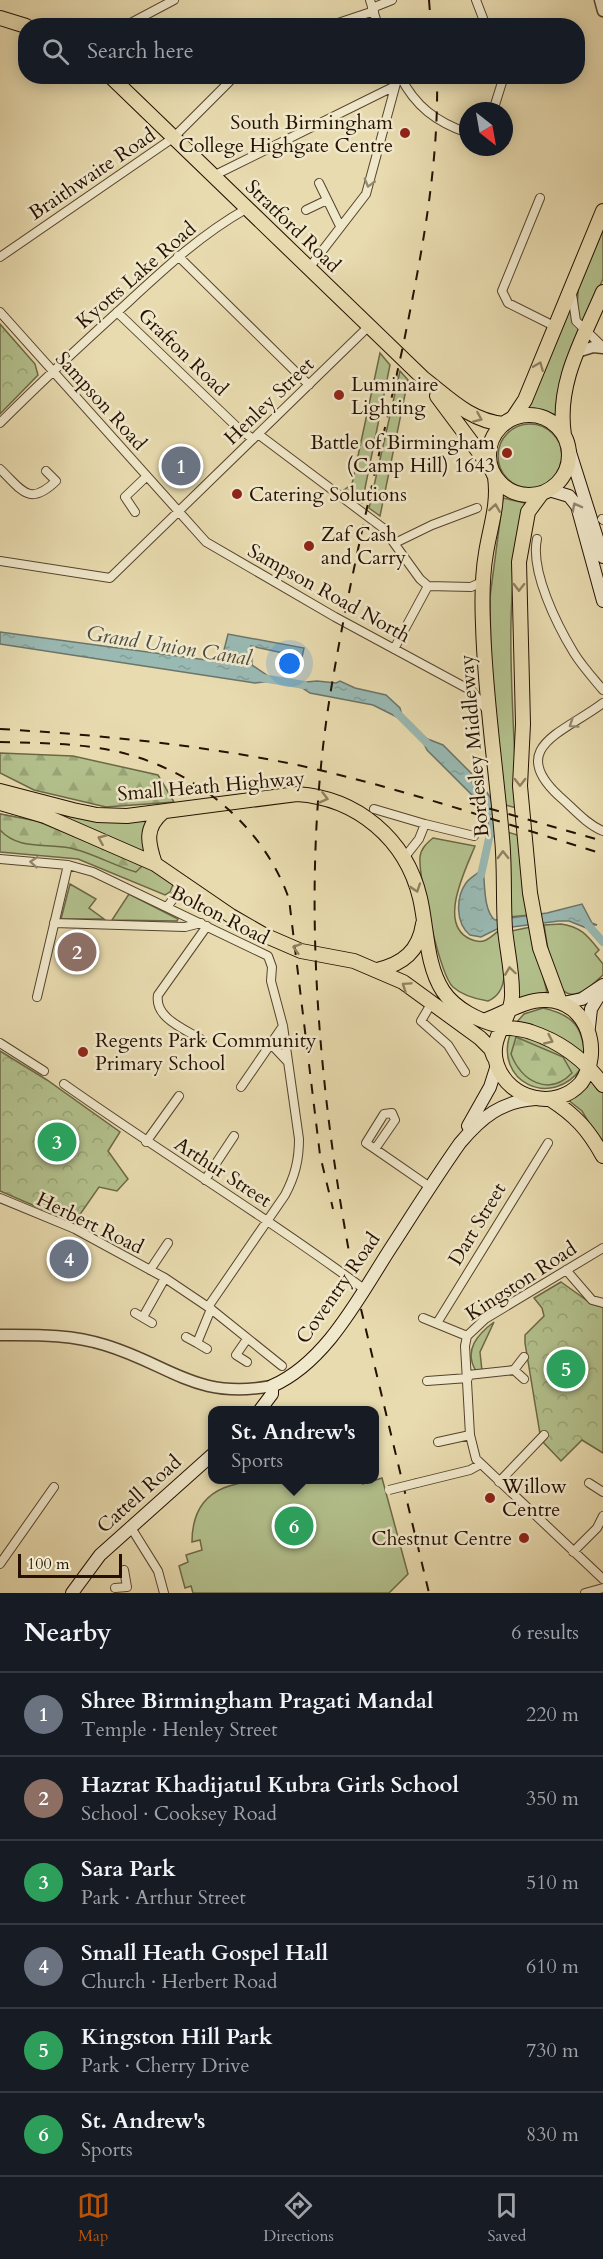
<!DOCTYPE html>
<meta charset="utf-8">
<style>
:root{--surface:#171b24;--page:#20242c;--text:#f1f3f6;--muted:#9ea1a6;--line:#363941;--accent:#b45309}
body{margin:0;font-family:Cardo,serif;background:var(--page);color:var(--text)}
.compass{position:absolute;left:459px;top:102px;width:54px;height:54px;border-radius:50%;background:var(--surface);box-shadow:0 3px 15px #0003;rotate:149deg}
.scale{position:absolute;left:18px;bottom:15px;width:104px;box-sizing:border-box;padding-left:6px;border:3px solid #251000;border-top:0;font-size:16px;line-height:21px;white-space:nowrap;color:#251000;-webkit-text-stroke:4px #f0e8cb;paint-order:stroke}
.you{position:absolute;left:290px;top:664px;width:21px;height:21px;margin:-15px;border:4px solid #fff;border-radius:50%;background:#1a73e8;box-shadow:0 0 0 9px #1a73e833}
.badge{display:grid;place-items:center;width:39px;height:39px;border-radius:50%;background:var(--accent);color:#fff;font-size:20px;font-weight:700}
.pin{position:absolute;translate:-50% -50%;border:3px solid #fff;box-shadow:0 2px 6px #0006}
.popup{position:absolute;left:208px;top:1406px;width:171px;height:78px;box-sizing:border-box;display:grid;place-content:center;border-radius:12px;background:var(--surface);filter:drop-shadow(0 2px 4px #0005);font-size:20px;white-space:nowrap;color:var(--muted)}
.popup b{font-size:22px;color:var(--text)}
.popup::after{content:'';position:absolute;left:50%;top:100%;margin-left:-12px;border:12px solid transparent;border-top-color:var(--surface)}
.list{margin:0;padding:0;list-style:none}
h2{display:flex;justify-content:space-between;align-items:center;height:78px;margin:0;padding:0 24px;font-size:26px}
h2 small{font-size:20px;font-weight:400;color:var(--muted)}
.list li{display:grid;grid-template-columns:39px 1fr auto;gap:18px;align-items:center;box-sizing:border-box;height:84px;padding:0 24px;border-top:2px solid var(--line)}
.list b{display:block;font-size:22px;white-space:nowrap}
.list p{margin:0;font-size:20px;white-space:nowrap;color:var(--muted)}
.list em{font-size:20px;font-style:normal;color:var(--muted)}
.icon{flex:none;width:33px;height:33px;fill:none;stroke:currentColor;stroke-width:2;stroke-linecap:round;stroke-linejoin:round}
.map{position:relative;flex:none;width:603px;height:1593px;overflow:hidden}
.search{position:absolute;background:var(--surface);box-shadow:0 3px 15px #0003;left:18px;right:18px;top:18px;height:66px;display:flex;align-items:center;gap:15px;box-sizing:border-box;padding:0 21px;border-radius:24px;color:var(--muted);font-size:22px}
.sheet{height:582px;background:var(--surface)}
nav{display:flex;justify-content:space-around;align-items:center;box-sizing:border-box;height:84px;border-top:2px solid var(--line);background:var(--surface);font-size:16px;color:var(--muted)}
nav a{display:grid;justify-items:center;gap:3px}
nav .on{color:var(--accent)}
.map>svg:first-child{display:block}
.green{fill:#b3c18d;stroke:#6c6846;stroke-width:1.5}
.forest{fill:url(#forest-firs);stroke:#6c6846;stroke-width:1.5}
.park{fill:url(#park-crowns);stroke:#6c6846;stroke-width:1.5}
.water{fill:url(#water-ripples);stroke:#6b756b;stroke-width:1.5}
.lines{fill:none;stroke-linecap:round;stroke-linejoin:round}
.canal{stroke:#99b9b3;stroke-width:8}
.minor-casing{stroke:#56432c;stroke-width:10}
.tertiary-casing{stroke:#56432c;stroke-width:13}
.secondary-casing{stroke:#251000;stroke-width:14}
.trunk-casing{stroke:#251000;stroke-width:16}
.minor{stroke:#f0e8cb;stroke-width:8}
.tertiary{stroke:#f0e8cb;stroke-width:10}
.secondary{stroke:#f0e8cb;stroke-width:12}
.trunk{stroke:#e8dbaf;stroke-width:14}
.rail{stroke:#251000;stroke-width:2;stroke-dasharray:10 10;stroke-linecap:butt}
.minor-bridge-casing{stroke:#56432c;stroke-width:10;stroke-linecap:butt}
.minor-bridge{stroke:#f0e8cb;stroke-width:8}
.oneway{stroke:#958770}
.oneway2{stroke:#908060}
.poi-dot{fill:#8f2418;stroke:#f0e8cb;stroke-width:2}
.labels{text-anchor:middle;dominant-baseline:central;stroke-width:5;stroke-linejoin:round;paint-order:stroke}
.poi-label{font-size:20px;fill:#251000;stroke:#f0e8cb;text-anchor:start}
.street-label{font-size:20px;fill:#251000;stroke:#f0e8cb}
.water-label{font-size:21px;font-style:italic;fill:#4e4b3f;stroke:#f0e8cb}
</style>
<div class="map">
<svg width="603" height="1593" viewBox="0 0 603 1593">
<defs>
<pattern id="forest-firs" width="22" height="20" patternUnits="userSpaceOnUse" patternTransform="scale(1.5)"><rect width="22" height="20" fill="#b3c18d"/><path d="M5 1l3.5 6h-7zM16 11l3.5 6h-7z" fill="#9aa578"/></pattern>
<pattern id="park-crowns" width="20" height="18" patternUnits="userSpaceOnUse" patternTransform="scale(1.5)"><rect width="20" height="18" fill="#b3c18d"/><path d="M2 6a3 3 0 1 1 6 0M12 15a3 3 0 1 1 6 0" fill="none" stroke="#9aa578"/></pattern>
<pattern id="water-ripples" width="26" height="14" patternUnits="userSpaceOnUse" patternTransform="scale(1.5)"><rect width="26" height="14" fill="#99b9b3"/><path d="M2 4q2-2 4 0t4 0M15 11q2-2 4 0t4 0" fill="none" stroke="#849e98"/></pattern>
</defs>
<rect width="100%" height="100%" fill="#e8dbaf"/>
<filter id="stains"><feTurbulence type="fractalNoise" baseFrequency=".00333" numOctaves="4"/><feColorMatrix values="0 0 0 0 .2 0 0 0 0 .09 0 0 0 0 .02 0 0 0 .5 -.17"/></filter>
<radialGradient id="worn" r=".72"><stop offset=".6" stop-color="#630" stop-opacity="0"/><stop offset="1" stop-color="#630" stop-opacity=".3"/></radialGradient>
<path class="green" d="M603,219v60l-21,48c-14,-38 7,-72 21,-108z
M568,304l12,28 -20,51 -4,32 -19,-6 -13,-1z
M380,353l10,12 -28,138 -18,-13 8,-6z
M400,371l8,9 -28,136 -11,-8z
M498 456a32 32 0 1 1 64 0a32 32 0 1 1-64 0Z
M503,498l22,5c-24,98 -11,204 -8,305l-12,-3 -14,-133 -1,-75z
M4,800l145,19 -3,35z
M0,814c52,10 129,39 174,68l-4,10 -5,3 -87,-36 -78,-7z
M507,832l14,4 9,79 -21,2z
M433,838l42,8c-9,23 -38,78 -5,93 13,6 19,0 28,-8 4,22 16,59 -10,70 -13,-2 -25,-5 -35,-14 -13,-12 -35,-111 -33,-130 1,-9 7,-14 13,-19z
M70,884l26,15 -7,9 15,11h-43z
M129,894l49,25 -1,2 -65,-1z
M561,924c20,3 26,11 38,26l-4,4 8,10v11c-8,7 -17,17 -28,19 -23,5 -28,-53 -31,-69z
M531,927l16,65 -28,7 -8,-68z
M543,1008c31,7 40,19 42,50l-70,-34 9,-10z
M511,1032l28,7 43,28c-30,44 -90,14 -71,-35z
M591,1079l12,13v54l-21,-35 -15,-12z
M494,1322l-14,30 2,19h-6c-13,-21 2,-37 18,-49z
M382,1478l26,96 -19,19h-196l-2,-7 -6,2 -6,-22 9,-4 -2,-7 16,-5 -2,-10 -8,2c0,-63 54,-62 102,-62 24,0 47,0 70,0l-1,4z"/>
<path class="forest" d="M0,753l73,3 85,19 16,27 -68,5 -72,-17 -34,-17z
M0,814l37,7 106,44 -7,7c-21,-6 -46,-20 -66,-24 -25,-5 -52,2 -70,-18z
M516,1037l47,20 9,16c-23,24 -51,8 -61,-19z"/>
<path class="park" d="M0,324l35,40 3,11 -38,39z
M0,1051l47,29 73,52 -12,19 20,28 -11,12 -18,-4 -25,36 -74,-32z
M561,1282l31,22 11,3v146l-21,-13 -21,21 -20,-21 -16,-97v-8l19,-19 -2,-8 -8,-10z"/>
<path class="water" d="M0,632l221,30 7,-28 76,14 -2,9 -51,-11 1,19 19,13v3l-16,2 -255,-39z
M317,681l19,2 4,-2 15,7 31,7 14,13 3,12 -30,-15 -63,-12 -15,-10z
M420,736l23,9 37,37 10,15 6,17v19l-8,10v-23l-6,-15 -55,-55z
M483,867c2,14 0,44 12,53l52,-7 35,-9 10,19 5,2h-4l1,6 -25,-10h-10l-62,8 -16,8 -11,-2c-15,-12 -14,-38 -4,-52 5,-7 13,-9 17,-16z"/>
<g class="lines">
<path class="canal" d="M262,678l42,7
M397,713l30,30
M481,875l9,-41
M588,925l15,17"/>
<defs>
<path id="minor" d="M370,0l8,26
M476,0l10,26
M372,8l20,-8
M125,26l49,-26
M329,26l45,-15
M400,76c15,30 36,46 68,57
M493,111l11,-35
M213,176l182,-90
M319,183l21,43
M540,198l-38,93 6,12 46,23
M306,210l21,-10
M178,256l131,129
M0,257l173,-119 62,-62
M309,268l57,-74 32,-118
M572,294l4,27 27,26
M0,312l206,230 129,75 137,74 13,17
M117,312l121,116 15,11
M0,423c40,-40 82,-79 124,-117 39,-36 76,-71 122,-97
M258,434l125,94 37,51 8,7 43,1 13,-6
M0,469c22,21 29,38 56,12l-10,-10
M135,512l-10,-15 22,-21
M602,519l1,1
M537,539c-7,32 20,86 37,114 8,13 19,25 29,37
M395,543l37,-18 45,-17
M0,561l110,17 258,-251
M394,649l34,-63
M603,703c-38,29 -97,44 -44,93 14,12 27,28 44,35
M374,809l51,15
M404,858l15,-19 6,-15 49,12
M0,859l68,6 25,7 175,84 4,11 -1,14 12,45 16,113c0,21 -4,37 -14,56l-77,112
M167,907l18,-24
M54,923l131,4 16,-4
M37,997l31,-132
M431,1004l-10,17 27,24 17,27
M202,1040c-17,-11 -48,-22 -44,-45l49,-69
M0,1043l44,28
M271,1044l16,17
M64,1084c99,70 203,133 300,205
M241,1087l42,-61
M146,1142l33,-46
M375,1149l20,-29 -3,-7 -8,1 -18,29 9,6 55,38
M205,1180l29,-44
M0,1198l75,31 90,49 46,31 71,57
M150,1270l18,-27
M566,1270l26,30 11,3
M135,1313l17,10
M143,1317l22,-39
M423,1318l44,18 18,-17 118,-71
M437,1323l111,-180
M467,1336l-2,10 5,89 6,24 127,120
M186,1337l11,6
M247,1339l-11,16 11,7
M207,1349l-10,-6 14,-34
M514,1370l10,9
M468,1375l46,-5 10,-13
M427,1381l41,-3
M438,1442l32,-7
M499,1482l45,-47
M417,1483l53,-13 9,-5
M589,1483l14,9
M130,1526l28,45 6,22
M573,1552l24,-24 6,-12
M0,1564l54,-77
M115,1588l12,-1 -3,-17
M585,1593l18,-5"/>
<path id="tertiary" d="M600,0l3,11
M577,352l16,-5 10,1
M0,1335c36,0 71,-1 105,10 66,20 90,55 167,41"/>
<path id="secondary" d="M568,446l35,111
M549,490l20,6 8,10 26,95
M563,1003l19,-4 21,-14
M589,1027l2,-18 12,-20
M468,1126l22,-39 7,-22
M260,1410l12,-16v-8c55,-24 88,-91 120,-140 22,-34 44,-69 68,-103 21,-25 41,-42 76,-44
M72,1593l28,-38 113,-101"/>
<path id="trunk" d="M0,18l26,8
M110,76l313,302c26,20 47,43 81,46
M437,396l53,71
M489 455a40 40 0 1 1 80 0a40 40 0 1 1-80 0Z
M513,418l12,-18 78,-189
M564,435c-8,-52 19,-96 39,-143
M542,493l-14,19 -9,50 4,162 -3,62 10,107 10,55 20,54
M0,791l73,19 24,5 30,1 170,-22c60,4 109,45 123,104 7,30 6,67 23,93 12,18 36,30 57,35 10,3 21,2 31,6 30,10 54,28 72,53
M0,803l45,13 110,48 76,52 33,19 37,16 53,10 49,21 77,56 11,11 3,8
M155,864c-7,-21 -11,-36 8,-52
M377,970c26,-6 42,-19 46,-46
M486,1020c19,-7 40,-21 60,-20 42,1 57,52 35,83 -25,28 -72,17 -84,-18 -10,-29 17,-47 15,-73 0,-22 -5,-42 -7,-63 -2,-31 0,-61 -3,-91 -6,-71 -17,-141 -19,-213 -1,-23 -1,-49 3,-72 4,-26 13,-49 9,-76
M550,1099c25,16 38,30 53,57"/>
</defs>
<use href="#minor" class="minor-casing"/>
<use href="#tertiary" class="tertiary-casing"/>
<use href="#secondary" class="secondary-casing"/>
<use href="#trunk" class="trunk-casing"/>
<use href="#minor" class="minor"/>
<use href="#tertiary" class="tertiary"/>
<use href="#secondary" class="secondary"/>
<use href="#trunk" class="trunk"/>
<path class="rail" d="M429,0l2,26
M0,729c101,6 203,16 302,37 102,23 201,57 301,88
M0,742c37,1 74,1 110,8 80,16 152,72 179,149l31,256 13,54
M470,803l133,38
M352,1268c-36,-190 -53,-398 -19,-590 19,-111 46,-221 70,-332 18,-89 36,-178 34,-270
M361,1309l68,284"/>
<defs>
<path id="minor-bridge" d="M389,1490l28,-7"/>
</defs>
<use href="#minor-bridge" class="minor-bridge-casing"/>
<use href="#minor-bridge" class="minor-bridge"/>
</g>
<defs><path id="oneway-chevron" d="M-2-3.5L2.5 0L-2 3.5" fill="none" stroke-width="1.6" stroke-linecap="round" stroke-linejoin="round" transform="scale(1.5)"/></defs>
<g class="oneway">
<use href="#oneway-chevron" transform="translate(369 183) rotate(106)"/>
<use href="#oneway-chevron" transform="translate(576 507) rotate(-118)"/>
<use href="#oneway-chevron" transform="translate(573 724) rotate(146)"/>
<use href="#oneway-chevron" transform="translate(34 862) rotate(-175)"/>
</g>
<g class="oneway2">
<use href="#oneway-chevron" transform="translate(539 366) rotate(-68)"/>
<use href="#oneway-chevron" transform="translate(478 418) rotate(23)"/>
<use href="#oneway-chevron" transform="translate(495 508) rotate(-81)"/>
<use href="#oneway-chevron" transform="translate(519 587) rotate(91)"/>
<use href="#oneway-chevron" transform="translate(520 782) rotate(90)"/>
<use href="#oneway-chevron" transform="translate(324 798) rotate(15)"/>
<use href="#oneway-chevron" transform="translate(102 839) rotate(-157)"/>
<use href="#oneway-chevron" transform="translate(503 855) rotate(-91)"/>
<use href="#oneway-chevron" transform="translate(416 888) rotate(71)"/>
<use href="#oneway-chevron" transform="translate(297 948) rotate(-164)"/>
<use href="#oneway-chevron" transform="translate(510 971) rotate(-98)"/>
<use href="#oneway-chevron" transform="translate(406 986) rotate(-146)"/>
<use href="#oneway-chevron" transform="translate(549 1040) rotate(25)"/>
</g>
<g class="poi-dot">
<circle cx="405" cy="133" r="6"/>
<circle cx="339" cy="395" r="6"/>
<circle cx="507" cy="453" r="6"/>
<circle cx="237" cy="494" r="6"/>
<circle cx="309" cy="546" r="6"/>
<circle cx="83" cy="1052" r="6"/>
<circle cx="490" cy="1498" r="6"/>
<circle cx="524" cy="1538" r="6"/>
</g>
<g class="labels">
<g class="poi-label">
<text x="393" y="122" text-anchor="end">South Birmingham<tspan x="393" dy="23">College Highgate Centre</tspan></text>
<text x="351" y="384">Luminaire<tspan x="351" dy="23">Lighting</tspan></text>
<text x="495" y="442" text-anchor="end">Battle of Birmingham<tspan x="495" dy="23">(Camp Hill) 1643</tspan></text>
<text x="249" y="494">Catering Solutions</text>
<text x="321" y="534">Zaf Cash<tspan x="321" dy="23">and Carry</tspan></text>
<text x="95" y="1040">Regents Park Community<tspan x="95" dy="23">Primary School</tspan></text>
<text x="502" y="1486">Willow<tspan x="502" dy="23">Centre</tspan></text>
<text x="512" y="1538" text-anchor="end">Chestnut Centre</text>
</g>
<g class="street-label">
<text transform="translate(92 174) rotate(-34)">Braithwaite Road</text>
<text transform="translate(293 226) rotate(44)">Stratford Road</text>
<text transform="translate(136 275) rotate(-41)">Kyotts Lake Road</text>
<text transform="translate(183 352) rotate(44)">Grafton Road</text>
<text transform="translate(101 401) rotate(48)">Sampson Road</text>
<text transform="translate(269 401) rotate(-44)">Henley Street</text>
<text transform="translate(329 593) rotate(29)">Sampson Road North</text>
<text transform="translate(474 746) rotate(-95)">Bordesley Middleway</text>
<text transform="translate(211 786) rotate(-5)">Small Heath Highway</text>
<text transform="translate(220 915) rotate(27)">Bolton Road</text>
<text transform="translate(223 1172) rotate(33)">Arthur Street</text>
<text transform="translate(90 1223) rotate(26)">Herbert Road</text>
<text transform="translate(477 1224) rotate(-59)">Dart Street</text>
<text transform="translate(521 1281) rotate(-33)">Kingston Road</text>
<text transform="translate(338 1288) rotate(-55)">Coventry Road</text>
<text transform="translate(139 1494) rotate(-42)">Cattell Road</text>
</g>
<g class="water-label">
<text transform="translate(169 646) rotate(9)">Grand Union Canal</text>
</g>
</g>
<rect width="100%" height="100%" filter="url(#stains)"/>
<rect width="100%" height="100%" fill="url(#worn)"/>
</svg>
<svg class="compass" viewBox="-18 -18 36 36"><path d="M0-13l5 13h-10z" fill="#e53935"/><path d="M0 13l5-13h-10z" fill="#9ea1a6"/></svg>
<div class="scale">100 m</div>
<div class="you"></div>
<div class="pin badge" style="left:181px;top:466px;background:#6b7280">1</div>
<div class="pin badge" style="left:77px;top:952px;background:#8d6e63">2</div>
<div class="pin badge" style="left:57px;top:1142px;background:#2e9e5b">3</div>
<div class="pin badge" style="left:69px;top:1259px;background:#6b7280">4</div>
<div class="pin badge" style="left:566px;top:1369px;background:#2e9e5b">5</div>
<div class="pin badge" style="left:294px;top:1526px;background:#2e9e5b">6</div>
<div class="popup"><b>St. Andrew's</b>Sports</div>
<div class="search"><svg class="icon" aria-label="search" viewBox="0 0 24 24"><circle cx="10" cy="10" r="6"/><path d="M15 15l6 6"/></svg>Search here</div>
</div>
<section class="sheet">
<h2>Nearby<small>6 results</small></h2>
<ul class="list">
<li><span class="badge" style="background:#6b7280">1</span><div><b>Shree Birmingham Pragati Mandal</b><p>Temple · Henley Street</p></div><em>220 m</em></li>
<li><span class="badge" style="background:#8d6e63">2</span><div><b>Hazrat Khadijatul Kubra Girls School</b><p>School · Cooksey Road</p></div><em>350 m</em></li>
<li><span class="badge" style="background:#2e9e5b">3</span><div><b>Sara Park</b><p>Park · Arthur Street</p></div><em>510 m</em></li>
<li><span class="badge" style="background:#6b7280">4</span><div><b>Small Heath Gospel Hall</b><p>Church · Herbert Road</p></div><em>610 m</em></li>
<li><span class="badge" style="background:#2e9e5b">5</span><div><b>Kingston Hill Park</b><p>Park · Cherry Drive</p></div><em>730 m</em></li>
<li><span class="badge" style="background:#2e9e5b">6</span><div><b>St. Andrew's</b><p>Sports</p></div><em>830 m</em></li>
</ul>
</section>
<nav>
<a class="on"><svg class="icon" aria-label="map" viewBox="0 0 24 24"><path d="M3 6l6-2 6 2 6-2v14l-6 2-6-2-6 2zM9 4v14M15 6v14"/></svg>Map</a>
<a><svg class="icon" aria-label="directions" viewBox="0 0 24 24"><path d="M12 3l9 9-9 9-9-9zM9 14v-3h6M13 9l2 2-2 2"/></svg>Directions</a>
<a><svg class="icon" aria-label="saved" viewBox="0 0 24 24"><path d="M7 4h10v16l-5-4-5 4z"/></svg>Saved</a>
</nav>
